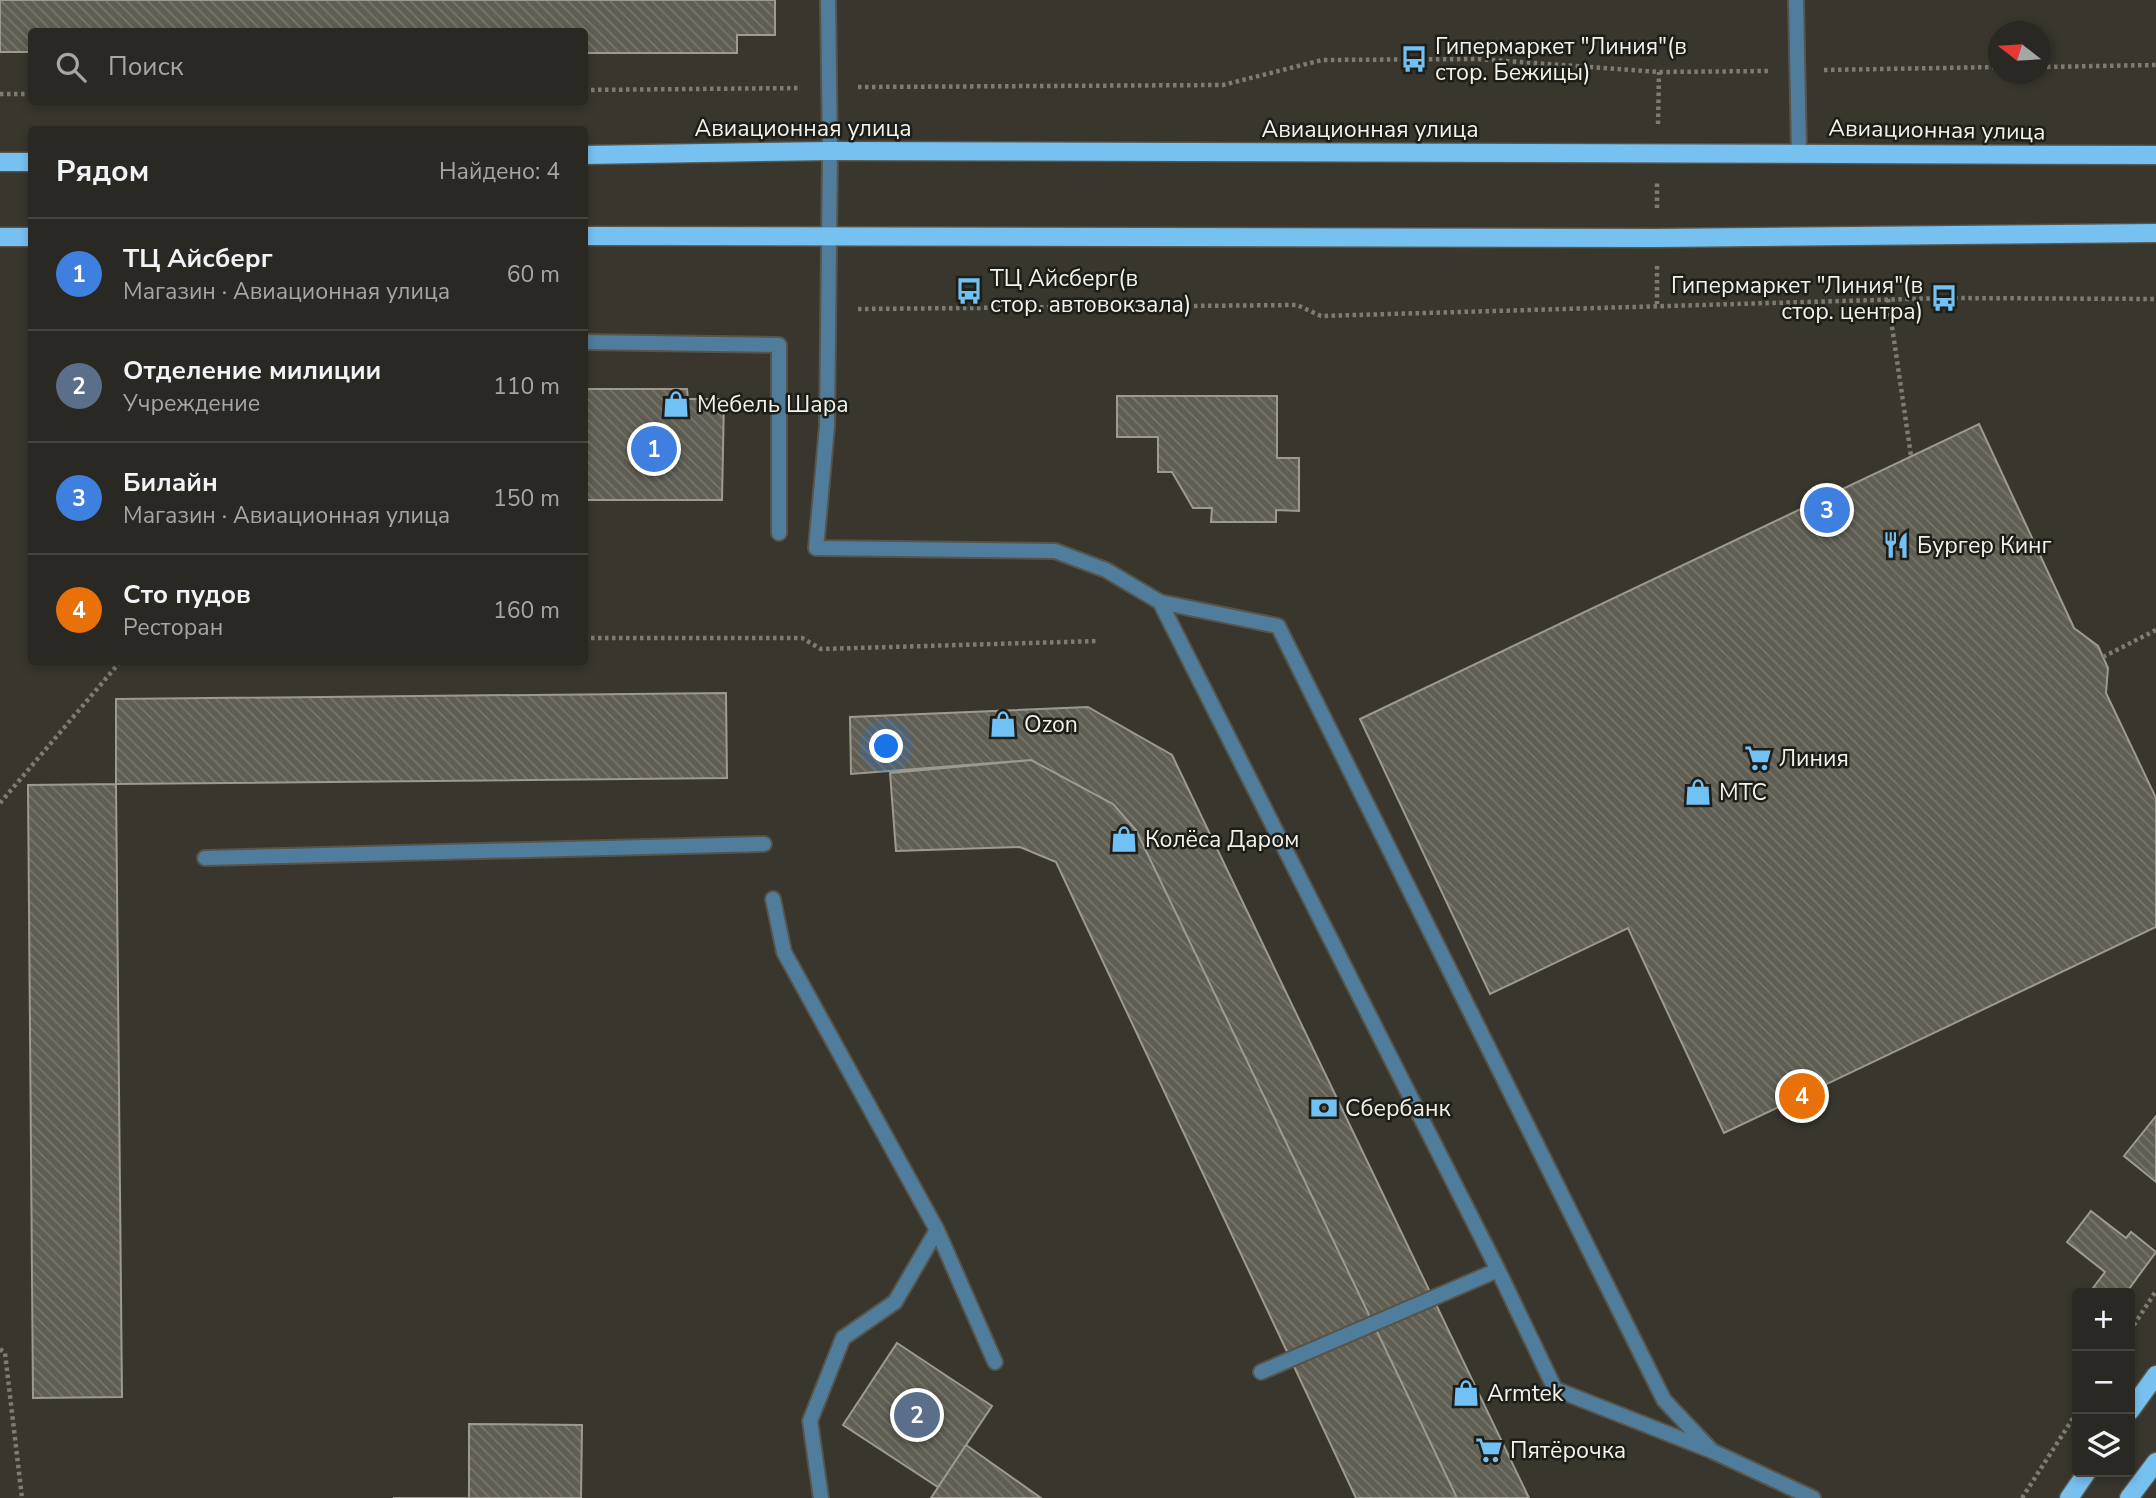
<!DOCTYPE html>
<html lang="ru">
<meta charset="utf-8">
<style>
:root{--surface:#2a2822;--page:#36342f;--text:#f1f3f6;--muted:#a5a6a5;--line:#464440;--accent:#71c1f5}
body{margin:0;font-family:"Nunito Sans",sans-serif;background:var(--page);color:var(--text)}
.controls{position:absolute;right:21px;bottom:21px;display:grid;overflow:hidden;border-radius:7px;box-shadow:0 4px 10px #0003}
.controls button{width:63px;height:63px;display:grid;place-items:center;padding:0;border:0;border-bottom:2px solid var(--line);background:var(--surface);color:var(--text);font:35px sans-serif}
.compass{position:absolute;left:1988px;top:21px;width:63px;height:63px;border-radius:50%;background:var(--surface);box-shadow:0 4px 10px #0003;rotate:287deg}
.you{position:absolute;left:887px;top:747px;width:24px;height:24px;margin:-18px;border:5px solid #fff;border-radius:50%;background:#1a73e8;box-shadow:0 0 0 10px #1a73e833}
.badge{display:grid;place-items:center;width:46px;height:46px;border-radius:50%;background:var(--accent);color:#fff;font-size:23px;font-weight:700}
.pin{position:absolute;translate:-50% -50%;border:4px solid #fff;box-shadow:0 2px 7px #0006}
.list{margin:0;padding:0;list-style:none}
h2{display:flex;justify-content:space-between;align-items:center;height:91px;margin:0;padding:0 28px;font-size:30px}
h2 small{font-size:23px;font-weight:400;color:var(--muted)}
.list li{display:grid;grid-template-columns:46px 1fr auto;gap:21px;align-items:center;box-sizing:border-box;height:112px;padding:0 28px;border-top:2px solid var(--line)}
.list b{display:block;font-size:26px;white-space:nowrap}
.list p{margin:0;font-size:23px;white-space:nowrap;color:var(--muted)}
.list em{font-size:23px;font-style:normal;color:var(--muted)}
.icon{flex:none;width:38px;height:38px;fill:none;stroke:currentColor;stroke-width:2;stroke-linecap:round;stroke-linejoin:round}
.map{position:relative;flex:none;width:2156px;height:1498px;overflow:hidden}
.search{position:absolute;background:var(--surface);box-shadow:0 4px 10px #0003;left:28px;top:28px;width:560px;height:77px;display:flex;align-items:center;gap:18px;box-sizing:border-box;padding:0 24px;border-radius:7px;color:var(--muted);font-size:26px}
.panel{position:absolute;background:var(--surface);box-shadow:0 4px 10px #0003;left:28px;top:126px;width:560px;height:539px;border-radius:7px}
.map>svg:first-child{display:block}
.building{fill:url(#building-back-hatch);stroke:#9d9b8f;stroke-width:2}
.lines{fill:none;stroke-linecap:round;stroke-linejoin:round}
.lane-casing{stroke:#56544b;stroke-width:18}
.street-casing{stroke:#56544b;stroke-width:18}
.primary-casing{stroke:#56544b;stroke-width:21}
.path{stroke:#7d7b73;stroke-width:4.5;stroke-dasharray:3.5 3.5;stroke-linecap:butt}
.lane{stroke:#507d9b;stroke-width:14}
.street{stroke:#507d9b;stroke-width:14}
.primary{stroke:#77c1f1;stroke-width:18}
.labels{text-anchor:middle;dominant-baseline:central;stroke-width:5;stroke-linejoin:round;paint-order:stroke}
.poi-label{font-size:23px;fill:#f2f1eb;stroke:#1e1e19;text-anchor:start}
.street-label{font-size:23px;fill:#f2f1eb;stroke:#1e1e19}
</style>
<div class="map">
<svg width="2156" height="1498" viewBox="0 0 2156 1498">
<defs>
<pattern id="building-back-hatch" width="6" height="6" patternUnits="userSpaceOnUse" patternTransform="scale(1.75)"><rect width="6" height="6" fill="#605e53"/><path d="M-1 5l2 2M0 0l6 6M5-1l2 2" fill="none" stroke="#77766c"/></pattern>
</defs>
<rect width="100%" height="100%" fill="#38362d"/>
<path class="building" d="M0,0h775v35h-38v18h-153v-21h-552v20h-32z
M584,389h103l1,10h36l-2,101h-138z
M1117,396h160v62h22v53l-23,-1v12h-65l1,-14h-19l-21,-36h-14v-35h-41z
M1979,424l95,204 24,18 10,22 -2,25 50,105v129l-432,206 -96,-205 -138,66 -130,-275z
M726,693l1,85 -611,6v-85z
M1088,707l84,48 357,743h-72l-321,-668 -23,-26 -82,-44 -180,14 -1,-57z
M1031,760l82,44 23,26 321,668h-101l-300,-636 -36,-15 -124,4 -6,-78z
M116,784l6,613 -89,1 -5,-613z
M2156,1116v66l-32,-26z
M2091,1211l35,27 5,-6 25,20 -30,41h-26l-7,-5 12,-16 -38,-30z
M897,1343l95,63 -54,81 -95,-62z
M469,1424l113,1 -1,73h-188h76z
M966,1445l75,53h-110z"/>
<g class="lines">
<defs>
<path id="lane" d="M828,0l2,151
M1796,0l3,153
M584,342l195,3v188
M205,858l559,-14
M773,899l11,53 153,278 -42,72 -52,36 -33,83 11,77
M937,1230l58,132
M1261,1372l237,-102
M1712,1451l-157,-62 -57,-119 -338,-668 118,24 386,774 48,51 101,47"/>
<path id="street" d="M830,151l-3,275 -11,122 239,3 51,19 54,32"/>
<path id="primary" d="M584,155l246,-4 1326,4
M0,162h32
M584,236l1073,2 499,-5
M0,237h32
M2130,1411l26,-36
M2069,1498l18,-26
M2129,1498l27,-36"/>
</defs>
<use href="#lane" class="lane-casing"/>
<use href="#street" class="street-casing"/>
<use href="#primary" class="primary-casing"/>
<path class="path" d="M2040,67l116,-2
M1824,70l174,-3
M858,87l365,-2 99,-25 156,-1 181,13 111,-1
M584,90l217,-2
M0,94h32
M1658,124l1,-52
M1657,208v-26
M1657,266v38
M1888,299l23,157
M858,309l439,-4 24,11 623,-18 212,1
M584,638h218l19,11 277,-8
M2103,657l53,-27
M0,803l120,-141
M2130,1331l26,-40
M0,1349l5,4 17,145
M2022,1498l55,-86"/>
<use href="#lane" class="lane"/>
<use href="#street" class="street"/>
<use href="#primary" class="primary"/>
</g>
<defs>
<symbol id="bus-bare" viewBox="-9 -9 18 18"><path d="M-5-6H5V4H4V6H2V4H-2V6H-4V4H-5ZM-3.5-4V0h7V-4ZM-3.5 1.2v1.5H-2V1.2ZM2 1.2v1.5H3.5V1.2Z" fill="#71c1f5" stroke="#1e1e19" stroke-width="2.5" paint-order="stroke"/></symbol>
<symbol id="shop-bare" viewBox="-9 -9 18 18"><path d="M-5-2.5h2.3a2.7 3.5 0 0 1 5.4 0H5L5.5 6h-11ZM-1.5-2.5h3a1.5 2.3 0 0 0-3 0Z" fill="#71c1f5" stroke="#1e1e19" stroke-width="2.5" paint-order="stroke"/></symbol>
<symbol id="restaurant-bare" viewBox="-9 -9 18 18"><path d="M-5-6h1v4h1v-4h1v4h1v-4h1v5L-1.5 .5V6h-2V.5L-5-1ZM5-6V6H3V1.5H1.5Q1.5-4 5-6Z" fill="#71c1f5" stroke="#1e1e19" stroke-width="2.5" paint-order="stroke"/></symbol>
<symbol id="supermarket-bare" viewBox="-9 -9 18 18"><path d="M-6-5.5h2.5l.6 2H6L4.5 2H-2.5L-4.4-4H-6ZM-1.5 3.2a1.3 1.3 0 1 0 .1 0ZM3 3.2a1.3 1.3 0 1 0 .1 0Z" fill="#71c1f5" stroke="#1e1e19" stroke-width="2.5" paint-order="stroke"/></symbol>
<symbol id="bank-bare" viewBox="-9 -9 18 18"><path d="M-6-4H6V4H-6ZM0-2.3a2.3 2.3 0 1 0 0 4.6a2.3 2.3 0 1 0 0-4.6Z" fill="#71c1f5" stroke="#1e1e19" stroke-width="2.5" paint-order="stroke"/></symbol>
</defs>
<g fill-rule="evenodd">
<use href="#bus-bare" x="1395" y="40" width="38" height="38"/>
<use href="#bus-bare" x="950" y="272" width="38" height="38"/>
<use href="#bus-bare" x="1925" y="279" width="38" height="38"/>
<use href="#shop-bare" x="657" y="385" width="38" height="38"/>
<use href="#restaurant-bare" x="1877" y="526" width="38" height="38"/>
<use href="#shop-bare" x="984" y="705" width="38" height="38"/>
<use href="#supermarket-bare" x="1739" y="739" width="38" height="38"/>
<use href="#shop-bare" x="1679" y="773" width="38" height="38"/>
<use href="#shop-bare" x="1105" y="820" width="38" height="38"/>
<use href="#bank-bare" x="1305" y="1089" width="38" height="38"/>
<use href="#shop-bare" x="1447" y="1374" width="38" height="38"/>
<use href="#supermarket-bare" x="1470" y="1431" width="38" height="38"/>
</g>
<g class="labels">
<g class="poi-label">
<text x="1435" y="46">Гипермаркет "Линия"(в<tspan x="1435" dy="26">стор. Бежицы)</tspan></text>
<text x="990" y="278">ТЦ Айсберг(в<tspan x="990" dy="26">стор. автовокзала)</tspan></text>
<text x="1923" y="285" text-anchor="end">Гипермаркет "Линия"(в<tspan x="1923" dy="26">стор. центра)</tspan></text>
<text x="697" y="404">Мебель Шара</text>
<text x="1917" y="545">Бургер Кинг</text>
<text x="1024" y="724">Ozon</text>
<text x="1779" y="758">Линия</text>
<text x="1719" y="792">МТС</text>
<text x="1145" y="839">Колёса Даром</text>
<text x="1345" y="1108">Сбербанк</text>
<text x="1487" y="1393">Armtek</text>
<text x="1510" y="1450">Пятёрочка</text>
</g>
<g class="street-label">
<text x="803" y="128">Авиационная улица</text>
<text x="1370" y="129">Авиационная улица</text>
<text transform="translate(1937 130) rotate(1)">Авиационная улица</text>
</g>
</g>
</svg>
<div class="controls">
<button>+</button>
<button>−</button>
<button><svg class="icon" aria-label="layers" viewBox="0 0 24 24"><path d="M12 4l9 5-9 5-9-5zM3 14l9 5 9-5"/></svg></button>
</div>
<svg class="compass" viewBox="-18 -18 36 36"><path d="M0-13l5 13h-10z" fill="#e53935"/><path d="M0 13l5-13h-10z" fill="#a5a6a5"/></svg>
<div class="you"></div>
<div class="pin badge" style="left:654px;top:449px;background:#3f7fe0">1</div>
<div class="pin badge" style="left:917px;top:1415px;background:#5c6f8a">2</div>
<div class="pin badge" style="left:1827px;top:510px;background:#3f7fe0">3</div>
<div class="pin badge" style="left:1802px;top:1096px;background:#e8710a">4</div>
<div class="search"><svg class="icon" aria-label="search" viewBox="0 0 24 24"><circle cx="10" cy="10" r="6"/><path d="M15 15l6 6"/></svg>Поиск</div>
<section class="panel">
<h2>Рядом<small>Найдено: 4</small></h2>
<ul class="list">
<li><span class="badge" style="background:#3f7fe0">1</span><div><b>ТЦ Айсберг</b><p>Магазин · Авиационная улица</p></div><em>60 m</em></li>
<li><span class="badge" style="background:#5c6f8a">2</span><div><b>Отделение милиции</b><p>Учреждение</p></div><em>110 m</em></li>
<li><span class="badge" style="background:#3f7fe0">3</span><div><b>Билайн</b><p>Магазин · Авиационная улица</p></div><em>150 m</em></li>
<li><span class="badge" style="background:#e8710a">4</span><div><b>Сто пудов</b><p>Ресторан</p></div><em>160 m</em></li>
</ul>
</section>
</div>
